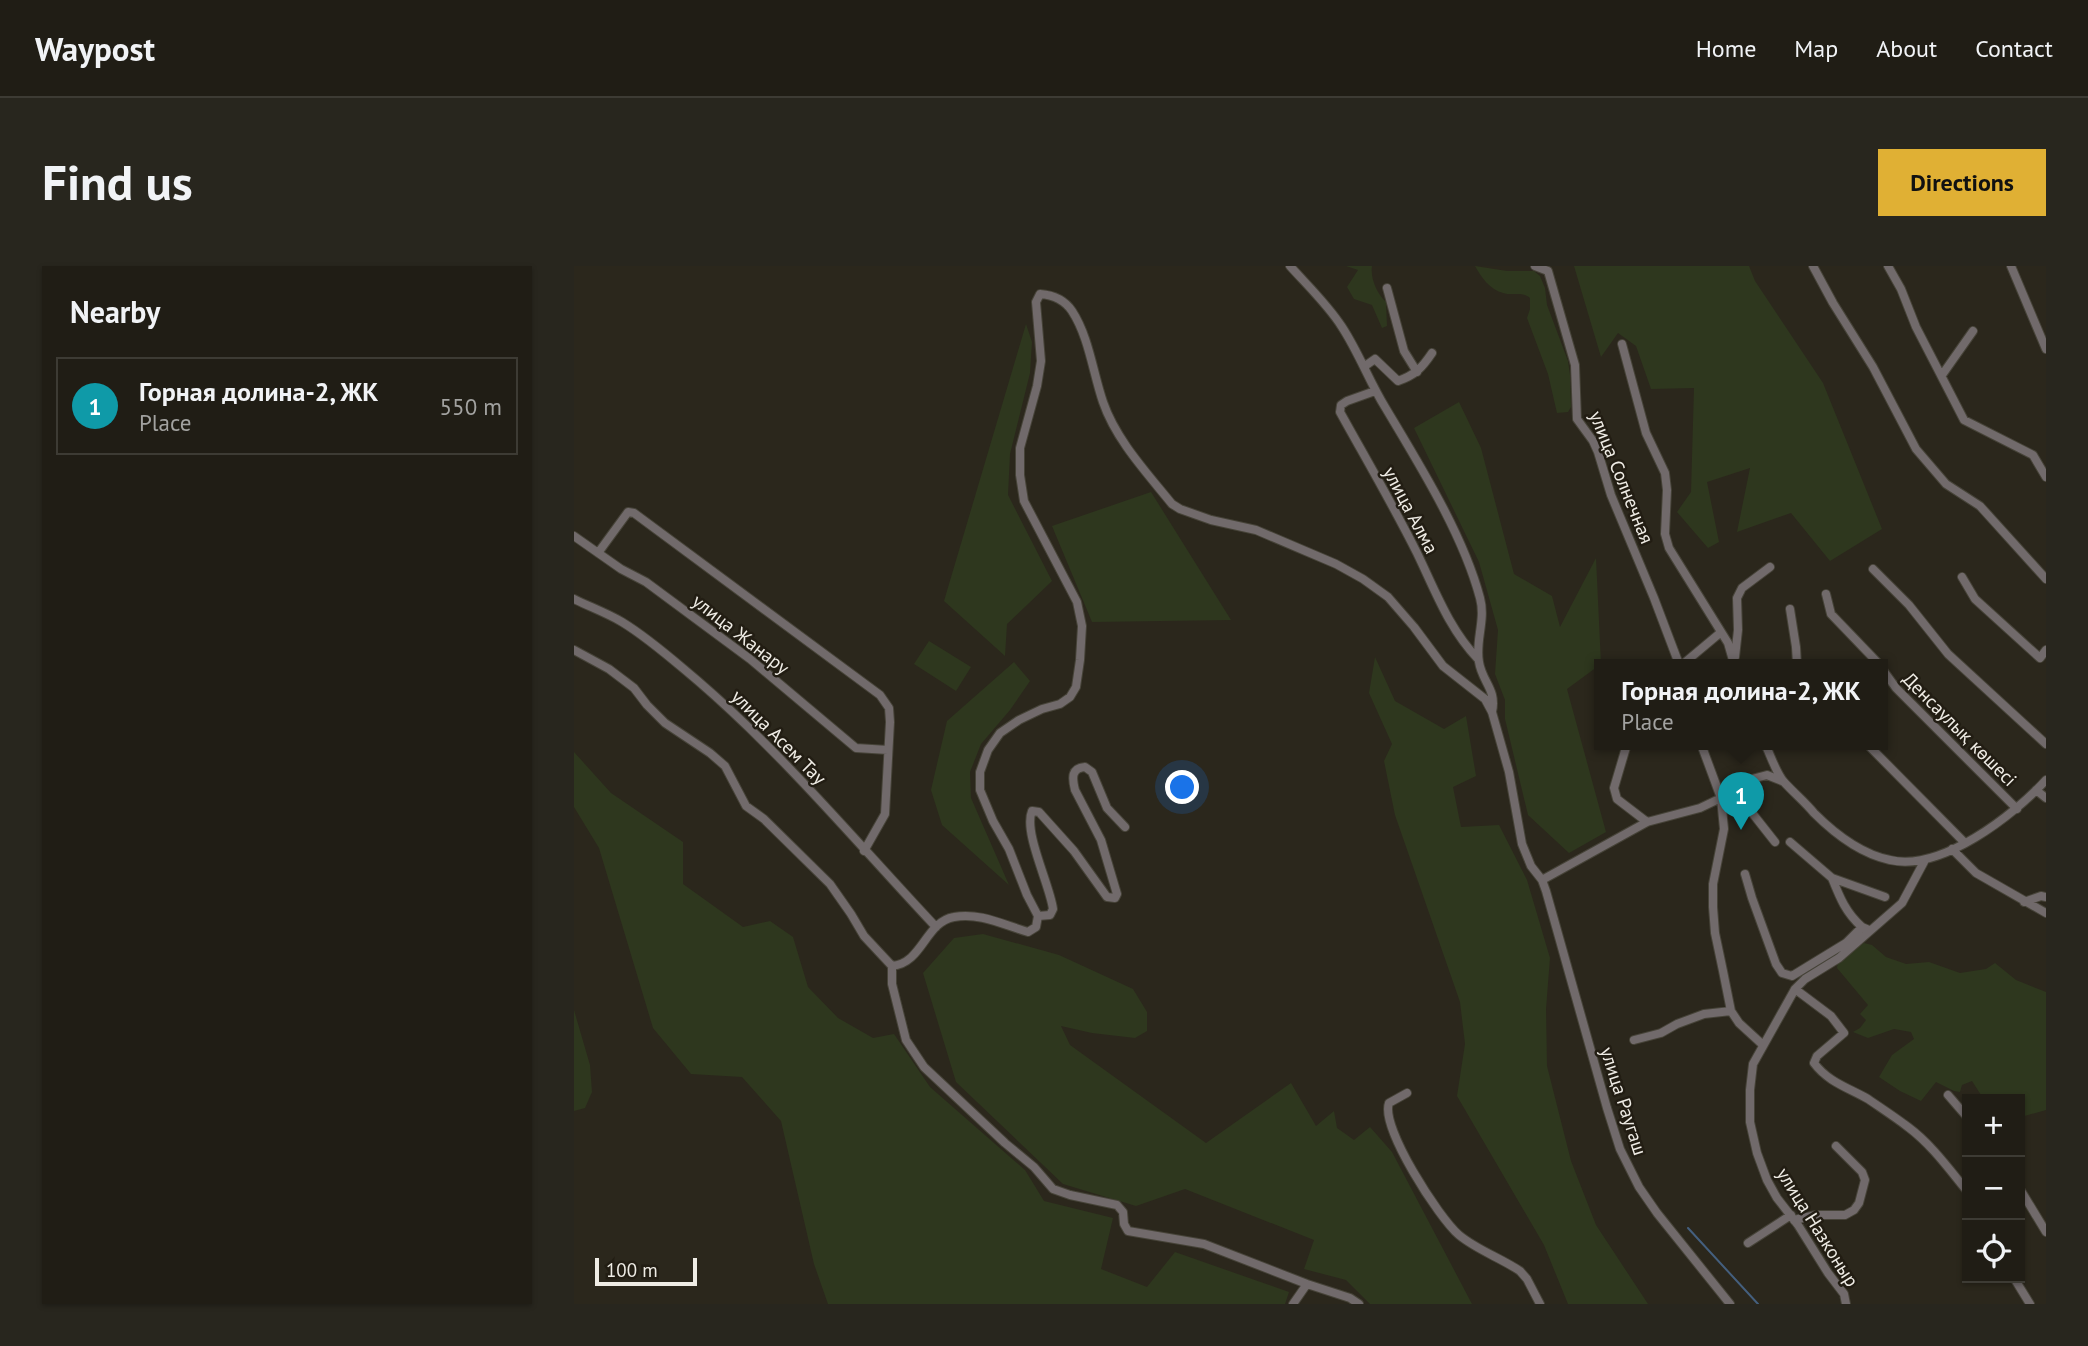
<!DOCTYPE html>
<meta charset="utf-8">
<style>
:root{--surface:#201d15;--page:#28261e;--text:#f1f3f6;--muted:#a2a2a0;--line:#3d3b34;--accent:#e0b034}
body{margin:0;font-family:"PT Sans",sans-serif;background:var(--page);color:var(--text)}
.controls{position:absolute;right:21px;bottom:21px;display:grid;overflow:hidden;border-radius:0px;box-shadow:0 2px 5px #0004}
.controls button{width:63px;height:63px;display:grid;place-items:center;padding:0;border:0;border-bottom:2px solid var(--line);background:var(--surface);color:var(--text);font:35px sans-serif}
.scale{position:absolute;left:21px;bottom:18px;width:102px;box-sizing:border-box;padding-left:7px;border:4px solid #efece5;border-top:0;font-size:19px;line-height:24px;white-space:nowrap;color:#efece5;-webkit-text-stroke:5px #221d13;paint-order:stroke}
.you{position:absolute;left:609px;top:522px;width:24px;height:24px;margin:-18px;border:5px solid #fff;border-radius:50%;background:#1a73e8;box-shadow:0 0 0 10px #1a73e833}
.badge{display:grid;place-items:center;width:46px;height:46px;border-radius:50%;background:var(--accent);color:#fff;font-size:23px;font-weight:700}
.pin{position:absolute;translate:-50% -58px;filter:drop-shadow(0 2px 4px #0008)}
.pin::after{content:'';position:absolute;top:37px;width:24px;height:21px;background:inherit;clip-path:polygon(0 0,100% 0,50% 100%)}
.popup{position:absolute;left:1020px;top:393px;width:294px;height:91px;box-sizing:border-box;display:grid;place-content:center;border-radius:0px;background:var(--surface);filter:drop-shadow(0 2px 5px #0005);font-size:23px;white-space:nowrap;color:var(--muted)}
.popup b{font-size:26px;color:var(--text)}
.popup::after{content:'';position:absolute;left:50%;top:100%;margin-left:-14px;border:14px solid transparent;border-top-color:var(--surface)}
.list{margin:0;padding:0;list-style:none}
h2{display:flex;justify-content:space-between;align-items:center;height:91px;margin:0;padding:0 28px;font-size:30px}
h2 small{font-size:23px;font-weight:400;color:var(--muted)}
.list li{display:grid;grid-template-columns:46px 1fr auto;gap:21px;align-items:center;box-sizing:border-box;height:98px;margin:0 14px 14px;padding:0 14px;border:2px solid var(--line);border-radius:0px}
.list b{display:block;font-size:26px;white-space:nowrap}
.list p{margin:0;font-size:23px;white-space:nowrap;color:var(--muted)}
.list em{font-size:23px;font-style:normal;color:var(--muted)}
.icon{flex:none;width:38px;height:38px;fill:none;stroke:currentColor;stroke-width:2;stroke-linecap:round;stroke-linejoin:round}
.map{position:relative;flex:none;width:1472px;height:1038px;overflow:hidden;border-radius:0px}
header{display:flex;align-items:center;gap:42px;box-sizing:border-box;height:98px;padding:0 35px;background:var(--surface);border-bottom:2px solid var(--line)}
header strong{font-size:33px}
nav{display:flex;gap:38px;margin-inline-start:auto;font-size:24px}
.intro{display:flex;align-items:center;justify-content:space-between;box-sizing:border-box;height:168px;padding:0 42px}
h1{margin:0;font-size:49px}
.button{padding:18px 32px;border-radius:0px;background:var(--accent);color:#111;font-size:24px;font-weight:700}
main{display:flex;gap:42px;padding:0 42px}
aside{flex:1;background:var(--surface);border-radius:0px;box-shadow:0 2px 5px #0004}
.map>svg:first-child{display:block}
.green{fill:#2e371e}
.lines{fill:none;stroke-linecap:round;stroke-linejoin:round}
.stream{stroke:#445f7e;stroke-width:2}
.minor-casing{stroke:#464338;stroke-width:10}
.minor{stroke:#716a6b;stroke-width:8}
.labels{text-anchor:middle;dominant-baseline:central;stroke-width:5;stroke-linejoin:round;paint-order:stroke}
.street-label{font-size:19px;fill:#efece5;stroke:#221d13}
</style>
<header>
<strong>Waypost</strong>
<nav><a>Home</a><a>Map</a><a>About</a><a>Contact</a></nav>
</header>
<div class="intro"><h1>Find us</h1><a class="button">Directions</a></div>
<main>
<aside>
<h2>Nearby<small></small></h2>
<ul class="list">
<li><span class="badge" style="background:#0f9aa8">1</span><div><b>Горная долина-2, ЖК</b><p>Place</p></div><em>550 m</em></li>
</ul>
</aside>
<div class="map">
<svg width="1472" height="1038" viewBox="0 0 1472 1038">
<rect width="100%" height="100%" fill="#2b271c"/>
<path class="green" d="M772,0h26c-2,12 5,28 14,36l1,24 -5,2 -10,-23 -18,-6 -7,-12 11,-17z
M901,0l32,5h27l6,5 5,12 2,17 21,56 2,14 1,32 -3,5 -11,1 -9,-39 -21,-56 3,-9v-11c-8,-7 -17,-2 -27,-5 -14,-4 -21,-15 -28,-27z
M1000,0h175l6,15 68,102 59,146 -52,32 -39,-48 -54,19 13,-64 -43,14 12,60 -11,6 -31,-36 14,-20 3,-104 -43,1 -15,-43 -18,-13 -17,24z
M452,58l6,18 -2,31 -20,81 -2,41 44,86 -45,43 -2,32 -61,-55z
M885,136l22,46 33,126 38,22 8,31 36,-69 5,106 -34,25 39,143 -37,21 -41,-38 -23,-96v-19l-10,-26 3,-44 -19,-68 -65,-134z
M577,226l80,128 -139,2 -40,-96z
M355,375l42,26 -15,24 -42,-27z
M801,391l20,44 49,28 22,-13 10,60 -23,11 8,40 38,-2 28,55 23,78 -4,51 1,57 24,95 25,64 52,79h-80l-24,-59 -87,-149 8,-52 -5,-42 -65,-187 -11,-54 8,-17 -23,-51z
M440,396l16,19 -20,29 -29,34 -11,28 1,26 38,87 -67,-60 -11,-35 16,-69z
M0,486l37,41 72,49v42l60,43 27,-6 23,16 15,50 30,31 35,20 21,-4 36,53 95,83 19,31 69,17 -12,51 46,18 28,-35 114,40 -4,12h-457l-14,-40 -33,-143 -39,-44 -51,-3 -38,-46 -54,-180 -25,-41z
M409,668l76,21 74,34 14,23v19l-12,7 -43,-5 -31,-7 9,19 136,98 85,-60 25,43 18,-15 3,17 17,12 16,-13 22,25 80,152h-102l-24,-24 -42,-11 10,-29 -129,-51 -49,17 -73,-22 -107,-102 -33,-109 31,-35z
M1290,677l8,2 14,12 20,7 23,-2 31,11 26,-4 9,-6 21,17 30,12v118l-25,7 -1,-18h-20l-3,-3 -16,-1 -9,-14 -10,4 -2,7 -6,-1 -18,-9 -15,19 -21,-10 -21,-14 13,-22 22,-16 -3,-7 -17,-3 -26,9 -15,-6 7,-4 6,-8 -6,-6 8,-9 -31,-37 1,-7z
M0,744l16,55 2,27 -7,16 -11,3z"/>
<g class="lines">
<path class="stream" d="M1114,962l70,76"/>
<defs>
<path id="minor" d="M716,0c18,20 38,39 52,61 17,26 27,54 43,80 34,57 78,127 95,191 6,22 -5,43 -1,64 3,20 18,27 13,50
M961,0l13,5 27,94 2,54 16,22 5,11 13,43 43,103 25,66
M1239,0l20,37 40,64 43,82 30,35 34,22 66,73
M1314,0l13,23 15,38 48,93 69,35 13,22
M1437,0l35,83
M813,22l17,63 13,21
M1048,78l24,89 19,40 2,17 -2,44 4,14 59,95 6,21
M791,100l10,-7 23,22c17,-6 24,-13 34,-28
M1368,109l31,-44
M801,125l-28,10 -6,4 -1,7c26,47 53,93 77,141 18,37 32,76 61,106
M0,270l47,33 25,13 104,77 106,89 32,2
M24,287l30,-41 6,1 246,182 9,13 1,14 -5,92 -21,37
M1299,303l36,36 39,49 98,90
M1388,311l13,22 65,59 6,-8
M1252,328l5,20 48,50
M0,333c16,8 33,14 48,23 28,17 52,39 76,59 87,75 160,163 238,246
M1216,343l6,38 1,17
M0,384l35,19 25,19 13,17 18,18 45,30 15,13 21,40 18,13 66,65 21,30 13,22 28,30
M1161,391l3,-27 -1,-32 5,-10 28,-21
M1109,398l37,-31
M1309,404l13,18 121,121
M1053,478l-13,44 3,11 30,23
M1127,478l20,54 3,31 -11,55v23l2,26 8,38 8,40 8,12 24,22
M1191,478c6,12 11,29 19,38 10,11 21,20 30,31 21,21 47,41 76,47 51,12 124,-45 156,-80
M1293,478l98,99
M1160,524l41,52
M1462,524l10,8
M1216,576l42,36
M1378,583l24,24 70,40
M1171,608l7,24 24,66 6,9 10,3 54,-33 16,-16 7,3
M968,614l105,-58 53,-14 21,-10 27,-18 19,-5 15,6
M1450,636l17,-6 5,1
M464,650l12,-1 3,-6c-3,-24 -30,-77 -21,-98l7,1 35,39 33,46 8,1 2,-4 -16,-54 -26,-50c-3,-12 -4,-22 10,-23l7,5 15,36 18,19
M1288,661c-16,-14 -22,-29 -30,-49l53,19
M318,700c31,-3 33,-44 62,-49 25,-5 50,8 74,15l8,-5 2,-11 -11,-21 -18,-46 -16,-28 -13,-31v-18l8,-22 12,-17 19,-13 23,-11 18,-5 10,-7 6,-10 4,-27 2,-34 -5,-24 -53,-101 -4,-26v-27l17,-62 4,-25 -5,-59 4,-8c13,1 24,5 32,17 17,26 21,62 31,91 13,38 44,71 69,102l8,5 31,11 45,10 80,34 27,15 25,18 26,30 29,39 42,33 7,13 17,60 13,72 9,22 11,14 4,11 61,217 13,41 19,38 18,26 73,91
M318,700v18l14,56 18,27 81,76 29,24 19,22 17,6 47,10 6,7 1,12 4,7 76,13 103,40 43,14 9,6
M1221,723l36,27 13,17 -27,23 -3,7c14,19 35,25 54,36 13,9 27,18 40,28 23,17 41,42 59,64
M1060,774l27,-7 16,-9 27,-10 27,-3
M833,827l-18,10c-9,24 50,115 70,132 18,15 42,23 61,36l7,8 13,25
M1374,829l19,22
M1446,923l26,43
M1220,954l22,-5h29l9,-5 5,-7 6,-23 -3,-8 -26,-26
M1174,977l43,-28
M1440,1012l16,26
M719,1038l14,-20
M1272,1038l-2,-10 -16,-21 -30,-48 -21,-27 -10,-18 -10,-27 -7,-31v-32l3,-26 42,-75 10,-10 34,-21 63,-55 23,-43"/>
</defs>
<use href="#minor" class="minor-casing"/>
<use href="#minor" class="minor"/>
</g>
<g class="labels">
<g class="street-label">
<text transform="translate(1048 211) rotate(68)">улица Солнечная</text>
<text transform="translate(837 244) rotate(62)">улица Алма</text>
<text transform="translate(167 368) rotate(38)">улица Жанару</text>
<text transform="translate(1386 463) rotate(45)">Денсаулық көшесі</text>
<text transform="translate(205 471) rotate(45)">улица Асем Тау</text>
<text transform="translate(1050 835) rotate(72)">улица Раугаш</text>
<text transform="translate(1244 961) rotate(58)">улица Назконыр</text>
</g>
</g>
</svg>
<div class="controls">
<button>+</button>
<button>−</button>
<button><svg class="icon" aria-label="locate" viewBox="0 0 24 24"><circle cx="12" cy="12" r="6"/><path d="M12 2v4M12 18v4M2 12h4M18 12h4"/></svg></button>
</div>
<div class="scale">100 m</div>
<div class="you"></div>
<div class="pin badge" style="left:1167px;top:564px;background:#0f9aa8">1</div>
<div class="popup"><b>Горная долина-2, ЖК</b>Place</div>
</div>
</main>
